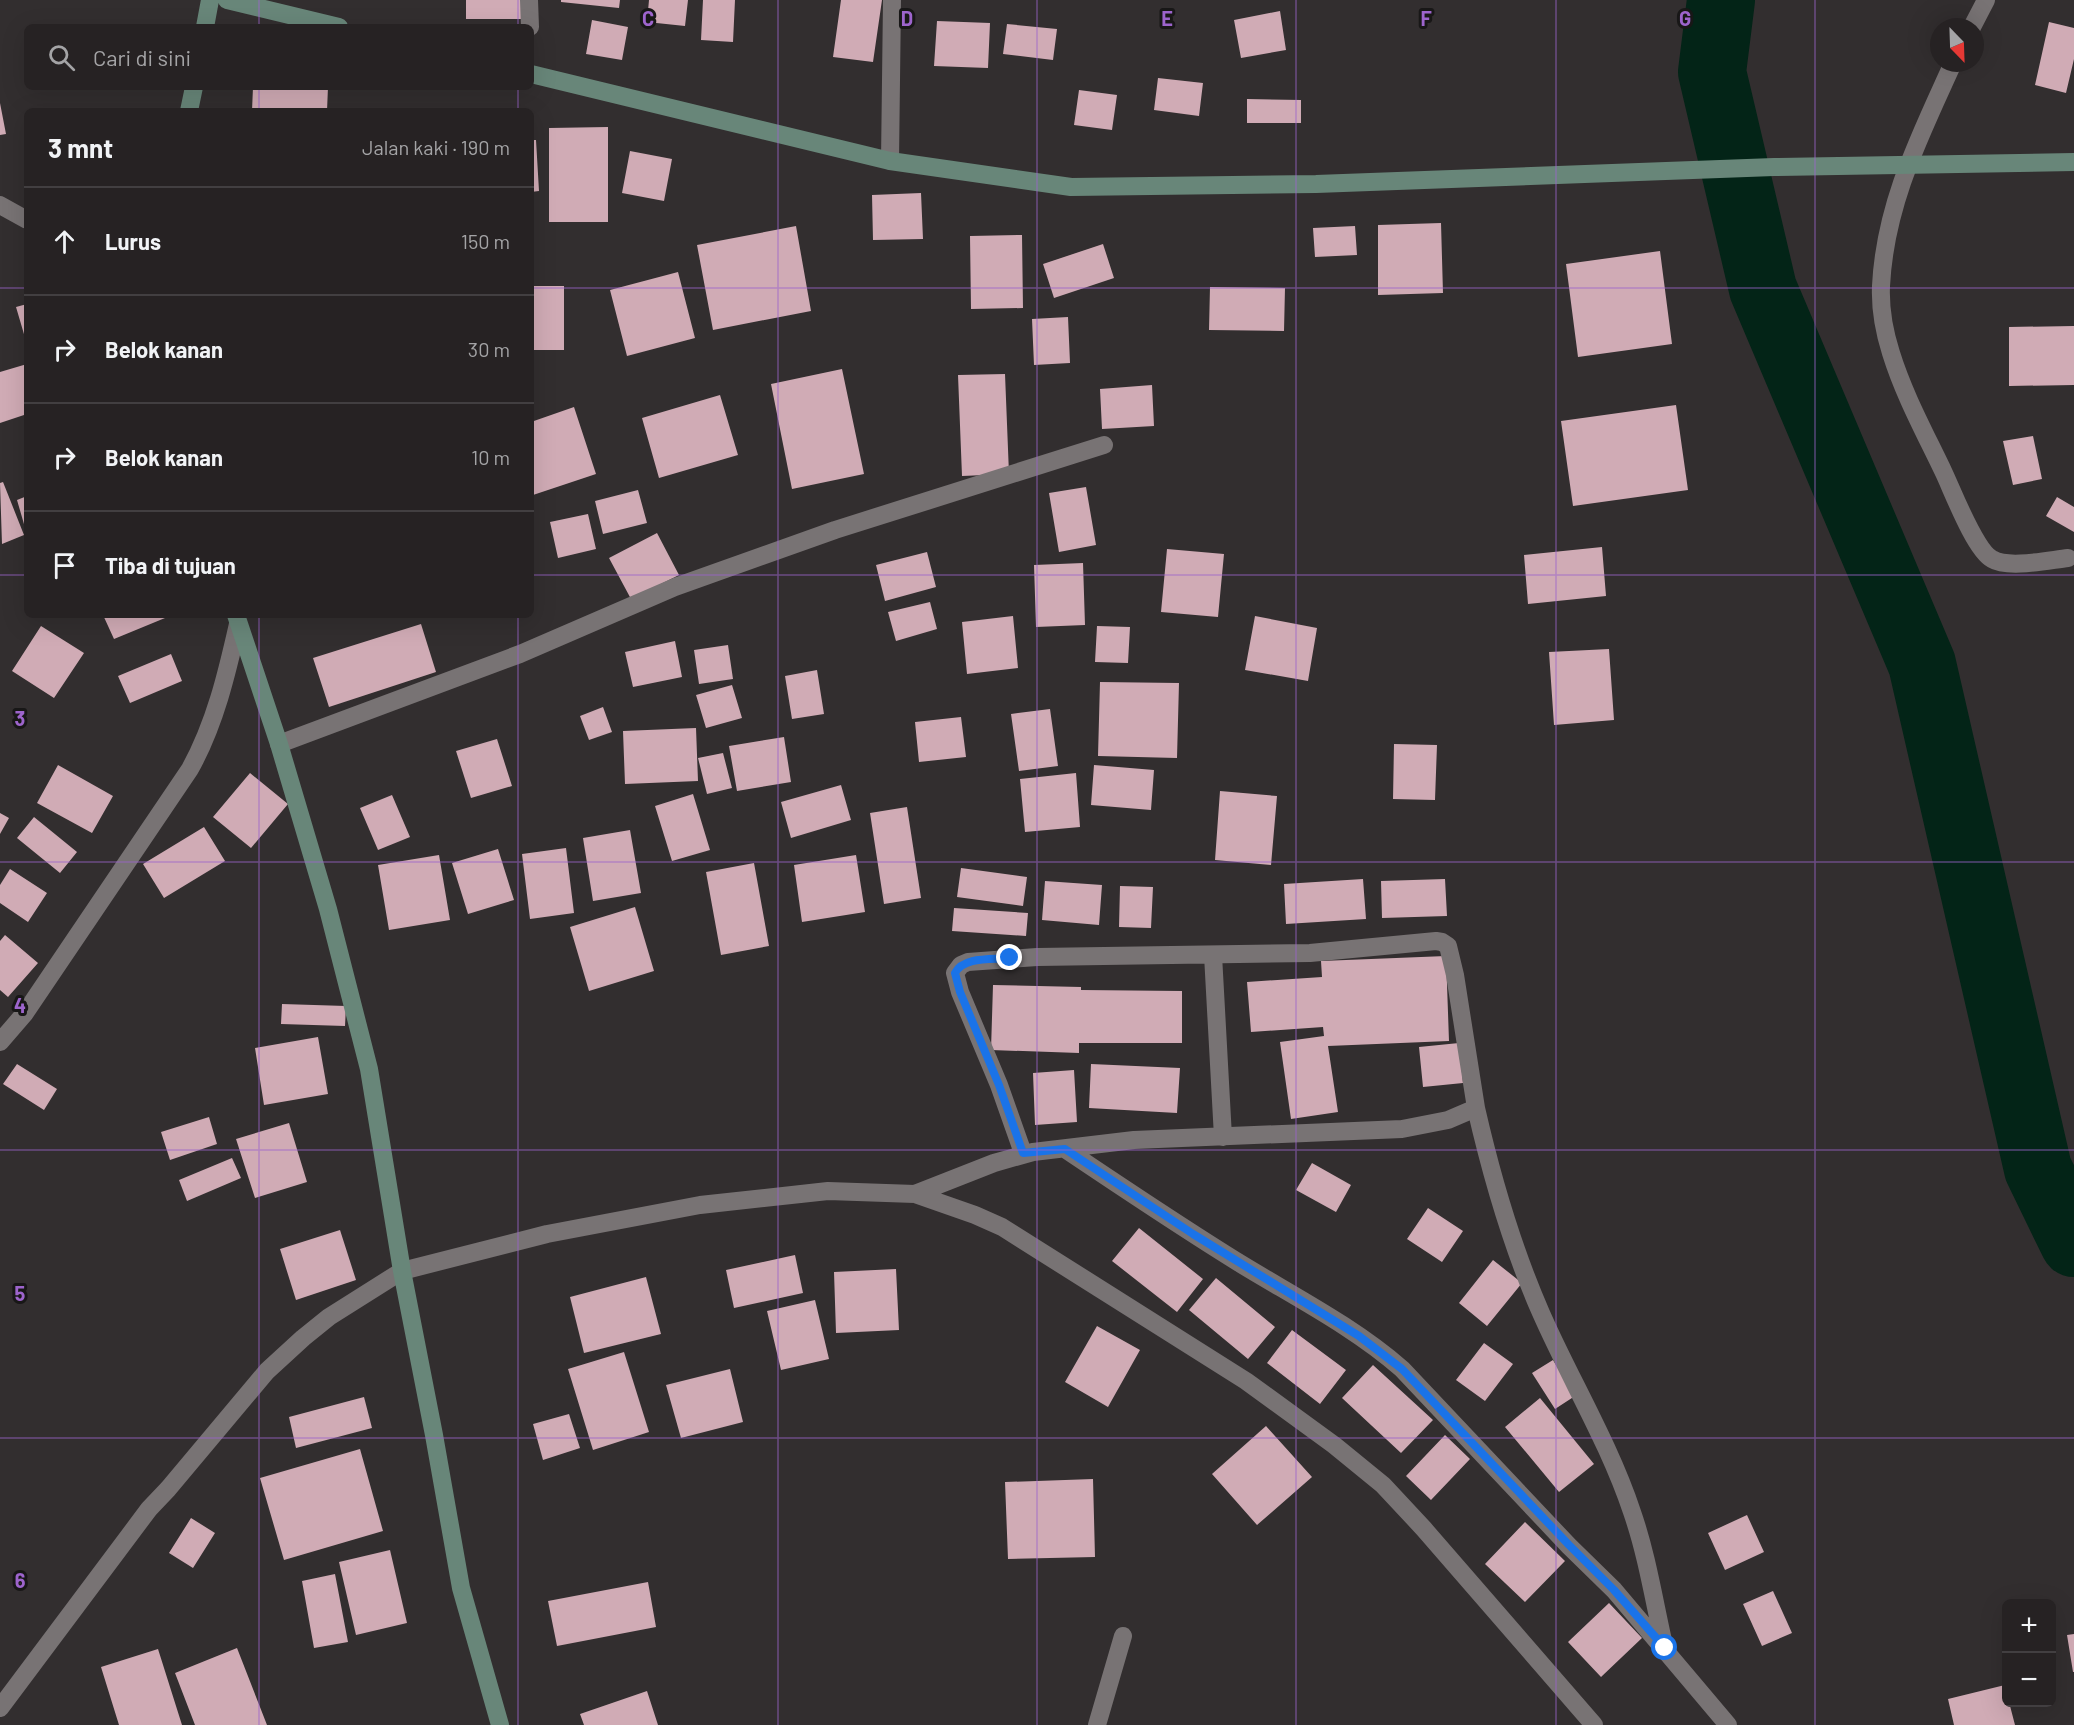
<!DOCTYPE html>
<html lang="id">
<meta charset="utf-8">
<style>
:root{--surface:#262223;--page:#2e2a2b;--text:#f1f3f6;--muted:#a4a4a6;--line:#423f41}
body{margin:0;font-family:Barlow,sans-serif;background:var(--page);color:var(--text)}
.controls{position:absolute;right:18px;bottom:18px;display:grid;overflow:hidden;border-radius:9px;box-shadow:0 6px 24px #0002}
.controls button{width:54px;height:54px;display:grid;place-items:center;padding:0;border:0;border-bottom:2px solid var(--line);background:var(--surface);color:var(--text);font:30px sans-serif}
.compass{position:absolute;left:1930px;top:18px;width:54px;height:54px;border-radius:50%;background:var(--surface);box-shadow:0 6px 24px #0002;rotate:157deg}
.stop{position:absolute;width:18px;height:18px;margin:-14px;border:4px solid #1a73e8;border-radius:50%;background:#fff}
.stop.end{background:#1a73e8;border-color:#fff;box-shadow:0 2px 6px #0008}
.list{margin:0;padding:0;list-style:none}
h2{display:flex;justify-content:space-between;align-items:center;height:78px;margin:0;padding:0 24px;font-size:26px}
h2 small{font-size:20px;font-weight:400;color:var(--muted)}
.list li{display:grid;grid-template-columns:39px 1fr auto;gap:18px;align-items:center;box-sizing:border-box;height:108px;padding:0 24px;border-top:2px solid var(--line)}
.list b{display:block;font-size:22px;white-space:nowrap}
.list em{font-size:20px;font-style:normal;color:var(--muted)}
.icon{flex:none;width:33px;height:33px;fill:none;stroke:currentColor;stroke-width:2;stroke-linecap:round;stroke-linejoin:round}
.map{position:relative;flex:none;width:2074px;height:1725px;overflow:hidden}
.search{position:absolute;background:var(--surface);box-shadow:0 6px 24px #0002;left:24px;top:24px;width:510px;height:66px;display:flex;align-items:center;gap:15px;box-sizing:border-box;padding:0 21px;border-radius:9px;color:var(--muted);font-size:22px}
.panel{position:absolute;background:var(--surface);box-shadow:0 6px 24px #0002;left:24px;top:108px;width:510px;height:510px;border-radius:9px}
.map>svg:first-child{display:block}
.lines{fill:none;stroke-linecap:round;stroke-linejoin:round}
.river{stroke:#032417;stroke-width:68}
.building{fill:#d0abb5}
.street{stroke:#787374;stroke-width:18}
.secondary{stroke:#688679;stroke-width:18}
.route{stroke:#1a73e8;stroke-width:8}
.grid{fill:none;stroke:#9d64cc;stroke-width:1.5;stroke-opacity:0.55}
.grid-label{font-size:20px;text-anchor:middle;font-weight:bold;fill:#9d64cc;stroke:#181717;stroke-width:6;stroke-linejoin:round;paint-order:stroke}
</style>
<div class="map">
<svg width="2074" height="1725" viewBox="0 0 2074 1725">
<rect width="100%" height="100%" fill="#322e2f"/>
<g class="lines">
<path class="river" d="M1721,0l-9,72 51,217 159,375 116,505 36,74"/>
</g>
<path class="building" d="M466,0h55v19h-55z
M561,0h59l-1,8 -58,-6z
M649,0h39l-3,26 -38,-4z
M703,0h32l-2,42 -32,-2z
M841,0h41l-9,62 -40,-5z
M1280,11l6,39 -45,8 -7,-38z
M592,20l36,7 -6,33 -36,-6z
M937,21l53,2 -2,45 -54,-2z
M2049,22l25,6v31l-8,34 -31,-8z
M1007,24l50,5 -4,31 -50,-6z
M1158,78l45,5 -4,33 -45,-6z
M253,87h75l-1,24h-75z
M1079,90l38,5 -5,35 -38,-5z
M1247,99l54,1v23h-54z
M0,103l6,31 -6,1z
M608,127v95h-59v-94z
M531,140h5l3,51 -8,1z
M630,151l42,8 -8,42 -42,-8z
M921,193l2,46 -50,1 -1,-45z
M1441,223l2,70 -65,2v-70z
M796,226l15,85 -98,19 -16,-85z
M1355,226l2,29 -42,2 -2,-29z
M1022,235l1,73 -52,1 -1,-73z
M1103,244l11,34 -60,20 -11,-34z
M1660,251l12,93 -94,13 -12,-93z
M678,272l17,66 -68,18 -17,-66z
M531,286h33v64h-33z
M1210,287l75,1 -1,43 -75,-1z
M27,304v37h-1l-10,-34z
M1068,317l2,46 -36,2 -2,-46z
M2074,326v59l-65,1v-59z
M27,364v50l-27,9v-51z
M842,369l22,105 -72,15 -21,-105z
M1005,374l4,100 -47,2 -4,-101z
M1152,385l2,41 -52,3 -2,-40z
M720,395l18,60 -79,23 -17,-60z
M1676,405l12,85 -115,16 -12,-85z
M574,407l22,67 -63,21 -2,-6v-67z
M2033,436l9,43 -29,6 -10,-44z
M3,482l21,53 -22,9 -2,-61z
M1086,487l10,58 -37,7 -10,-59z
M638,490l9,33 -44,11 -8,-33z
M27,496v35h-1l-9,-31z
M2057,497l17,10v25l-28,-16z
M588,514l8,35 -38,9 -8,-36z
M657,533l22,42 -48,24 -22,-41z
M1602,547l4,49 -78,8 -4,-49z
M1167,549l57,5 -6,63 -57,-5z
M927,552l9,35 -51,14 -9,-36z
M1083,563l2,62 -49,2 -2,-62z
M930,602l7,27 -41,12 -8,-29z
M103,615h61l1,3 -51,21z
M1013,616l5,52 -51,6 -5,-52z
M1255,616l62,12 -9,53 -63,-11z
M421,624l15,48 -107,35 -16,-49z
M41,626l43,27 -30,45 -42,-27z
M1097,626l33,1 -2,36 -33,-1z
M675,641l7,36 -49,10 -8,-35z
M728,645l5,34 -34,5 -5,-34z
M1609,649l5,71 -60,5 -5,-73z
M171,654l11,27 -52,22 -12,-27z
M817,670l7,44 -32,5 -7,-43z
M1100,682l79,1 -2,75 -79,-2z
M732,685l10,33 -36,10 -10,-33z
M603,707l9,25 -23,8 -9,-24z
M1050,709l8,57 -39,5 -8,-57z
M961,717l5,40 -47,5 -4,-40z
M696,728l2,53 -73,3 -2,-53z
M784,737l7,45 -54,9 -8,-45z
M497,739l15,47 -41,12 -15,-47z
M1394,744l43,1 -2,55 -42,-1z
M723,753l9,35 -25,6 -9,-36z
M58,765l55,31 -21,37 -55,-30z
M1094,765l60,5 -3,40 -60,-5z
M250,773l38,31 -37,44 -38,-31z
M1076,773l4,54 -55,5 -5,-53z
M841,785l10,35 -60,18 -10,-36z
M1220,791l57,5 -6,69 -56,-5z
M693,794l17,56 -38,11 -17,-55z
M392,795l18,42 -32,13 -18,-42z
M907,807l14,91 -37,6 -14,-91z
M0,813l9,5 -9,16z
M34,817l43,35 -17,21 -43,-35z
M204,827l21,34 -61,37 -21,-34z
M630,830l11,63 -48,8 -10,-63z
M566,848l8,65 -44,6 -8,-65z
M498,849l16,51 -46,14 -16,-51z
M439,855l11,65 -61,10 -11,-65z
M856,855l9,57 -63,10 -8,-57z
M754,863l15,83 -48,9 -15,-83z
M961,868l66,9 -4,29 -66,-9z
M10,869l37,24 -19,29 -28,-19v-18z
M1363,879l3,40 -80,5 -2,-40z
M1445,879l2,37 -65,2 -1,-37z
M1045,881l57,4 -3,40 -57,-5z
M1120,886l33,1 -2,41 -32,-1z
M635,907l19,64 -65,20 -19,-64z
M954,908l74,5 -2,23 -74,-5z
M5,935l33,28 -30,34 -8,-7v-49z
M1446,956l3,85 -121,5 10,66 -47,7 -11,-77 44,-6 -1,-9 -72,5 -4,-50 75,-5 -1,-16z
M993,985l88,2v3l101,1v52h-103v10l-88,-3z
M282,1004l64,2 -1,20 -64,-2z
M318,1037l10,57 -64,11 -9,-57z
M1459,1043l4,40 -40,4 -4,-40z
M17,1064l40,25 -13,21 -41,-26z
M1091,1064l89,4 -3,45 -88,-5z
M1074,1070l3,52 -42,3 -2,-52z
M209,1117l8,27 -47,16 -9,-28z
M289,1123l18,59 -52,16 -19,-59z
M232,1158l9,20 -54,23 -8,-21z
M1312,1163l39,22 -15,27 -40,-22z
M1428,1208l35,23 -21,31 -35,-23z
M1139,1228l64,51 -26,33 -65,-51z
M340,1230l16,50 -60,20 -16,-51z
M795,1255l8,38 -69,15 -8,-38z
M1493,1260l29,23 -35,43 -28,-23z
M896,1269l3,61 -63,3 -2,-61z
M646,1277l15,57 -77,19 -14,-56z
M1216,1278l59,49 -27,32 -59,-49z
M815,1300l14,59 -48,11 -14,-59z
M1097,1326l43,24 -32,57 -43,-25z
M1292,1330l54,40 -26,34 -53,-41z
M1484,1343l29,21 -28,37 -29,-21z
M624,1352l25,80 -56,18 -25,-81z
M1553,1360l22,36 -20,13 -23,-36z
M1373,1365l60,55 -32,33 -59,-55z
M730,1369l13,53 -62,16 -15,-53z
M364,1397l8,31 -76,20 -7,-31z
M1540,1398l54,66 -35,28 -54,-65z
M569,1414l11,34 -37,12 -10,-36z
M1266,1426l46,51 -55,48 -45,-51z
M1445,1435l25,24 -39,41 -25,-24z
M360,1449l23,82 -99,29 -24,-82z
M1093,1479l2,78 -87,2 -3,-77z
M1747,1515l17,37 -39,18 -17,-37z
M191,1518l24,15 -22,35 -24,-15z
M1525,1522l40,39 -40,41 -40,-38z
M390,1550l17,73 -51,12 -17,-73z
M335,1574l13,68 -34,6 -12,-67z
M648,1582l8,45 -99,19 -9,-45z
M1773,1591l19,42 -30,13 -19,-42z
M1609,1603l33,35 -41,39 -33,-35z
M2074,1634v38h-1l-6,-37z
M237,1648l30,77h-72l-20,-52z
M158,1649l24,76h-63l-18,-58z
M2005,1685l1,17h3l6,23h-61l-6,-26z
M647,1691l11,34h-74l-4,-11z"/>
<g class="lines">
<path class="street" d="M529,0l1,27
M1972,27l14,-27
M1953,63c-33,73 -68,141 -72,223 -1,23 3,45 10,67 13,42 34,80 53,120 9,19 31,77 48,86 16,10 57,1 76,-1
M890,161l2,-161
M0,205l27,15
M279,744l241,-90 155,-67 160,-57 269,-85
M1213,955l10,182
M0,1042l25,-29 165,-244c25,-45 37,-96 48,-145
M1476,1108c16,70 36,139 65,205 29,66 68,130 91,199 15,43 22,89 32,133
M1065,1149c58,39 116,78 176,115 54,33 113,63 161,105l167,177 45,44 114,135
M915,1194l79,-31 39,-11 101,-12 268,-11 46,-9 28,-12 -21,-133 -7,-29 -6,-4 -6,-1 -126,12 -273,4 -69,5 -7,3 -6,8 5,19 39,93 24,68
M0,1708l149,-199 19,-20 99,-118 36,-33 26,-21 73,-46 145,-37 153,-29 128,-14 87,3 60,21 27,12 244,154 88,64 49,40 41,44 170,196
M1097,1725l26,-89"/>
<path class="secondary" d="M227,0l112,27
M205,27l5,-27
M531,74l359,87 181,26 245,-3 458,-17 300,-5
M189,111l5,-24
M236,615l43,129 49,165 41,160 33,202 32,164 27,153 39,137"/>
</g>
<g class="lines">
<path class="route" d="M1010,958c-18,2 -46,-2 -55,15l5,19 39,93 24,68 42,-4 128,85 166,102 43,33 167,176 45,45 51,58"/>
</g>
<path class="grid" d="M259,0v27M518,0v27M778,0v1725M1037,0v1725M1296,0v1725M1556,0v1725M1815,0v1725M259,87v24M518,87v24M0,288h27M531,288h1543M0,575h27M531,575h1543M259,615v1110M518,615v1110M0,862h2074M0,1150h2074M0,1438h2074"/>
<g class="grid-label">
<text x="648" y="26">C</text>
<text x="907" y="26">D</text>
<text x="1167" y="26">E</text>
<text x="1426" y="26">F</text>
<text x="1685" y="26">G</text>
<text x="20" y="726">3</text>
<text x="20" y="1013">4</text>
<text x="20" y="1301">5</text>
<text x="20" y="1588">6</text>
</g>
</svg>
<div class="controls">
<button>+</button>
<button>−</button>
</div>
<svg class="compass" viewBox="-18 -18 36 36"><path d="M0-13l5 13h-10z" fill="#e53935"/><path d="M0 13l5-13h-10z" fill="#a4a4a6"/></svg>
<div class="stop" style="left:1665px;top:1648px"></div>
<div class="stop end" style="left:1010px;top:958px"></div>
<div class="search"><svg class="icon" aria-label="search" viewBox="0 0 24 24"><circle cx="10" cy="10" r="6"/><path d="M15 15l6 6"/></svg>Cari di sini</div>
<section class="panel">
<h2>3 mnt<small>Jalan kaki · 190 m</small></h2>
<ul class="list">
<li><svg class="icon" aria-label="ahead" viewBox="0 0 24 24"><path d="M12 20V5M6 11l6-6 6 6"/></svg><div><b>Lurus</b></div><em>150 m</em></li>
<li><svg class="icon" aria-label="right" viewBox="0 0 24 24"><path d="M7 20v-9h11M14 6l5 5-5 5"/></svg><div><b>Belok kanan</b></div><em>30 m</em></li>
<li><svg class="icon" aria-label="right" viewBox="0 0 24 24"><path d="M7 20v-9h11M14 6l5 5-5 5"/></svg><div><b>Belok kanan</b></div><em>10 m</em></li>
<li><svg class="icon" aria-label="arrive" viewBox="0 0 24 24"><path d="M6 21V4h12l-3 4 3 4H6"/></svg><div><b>Tiba di tujuan</b></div></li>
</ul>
</section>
</div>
